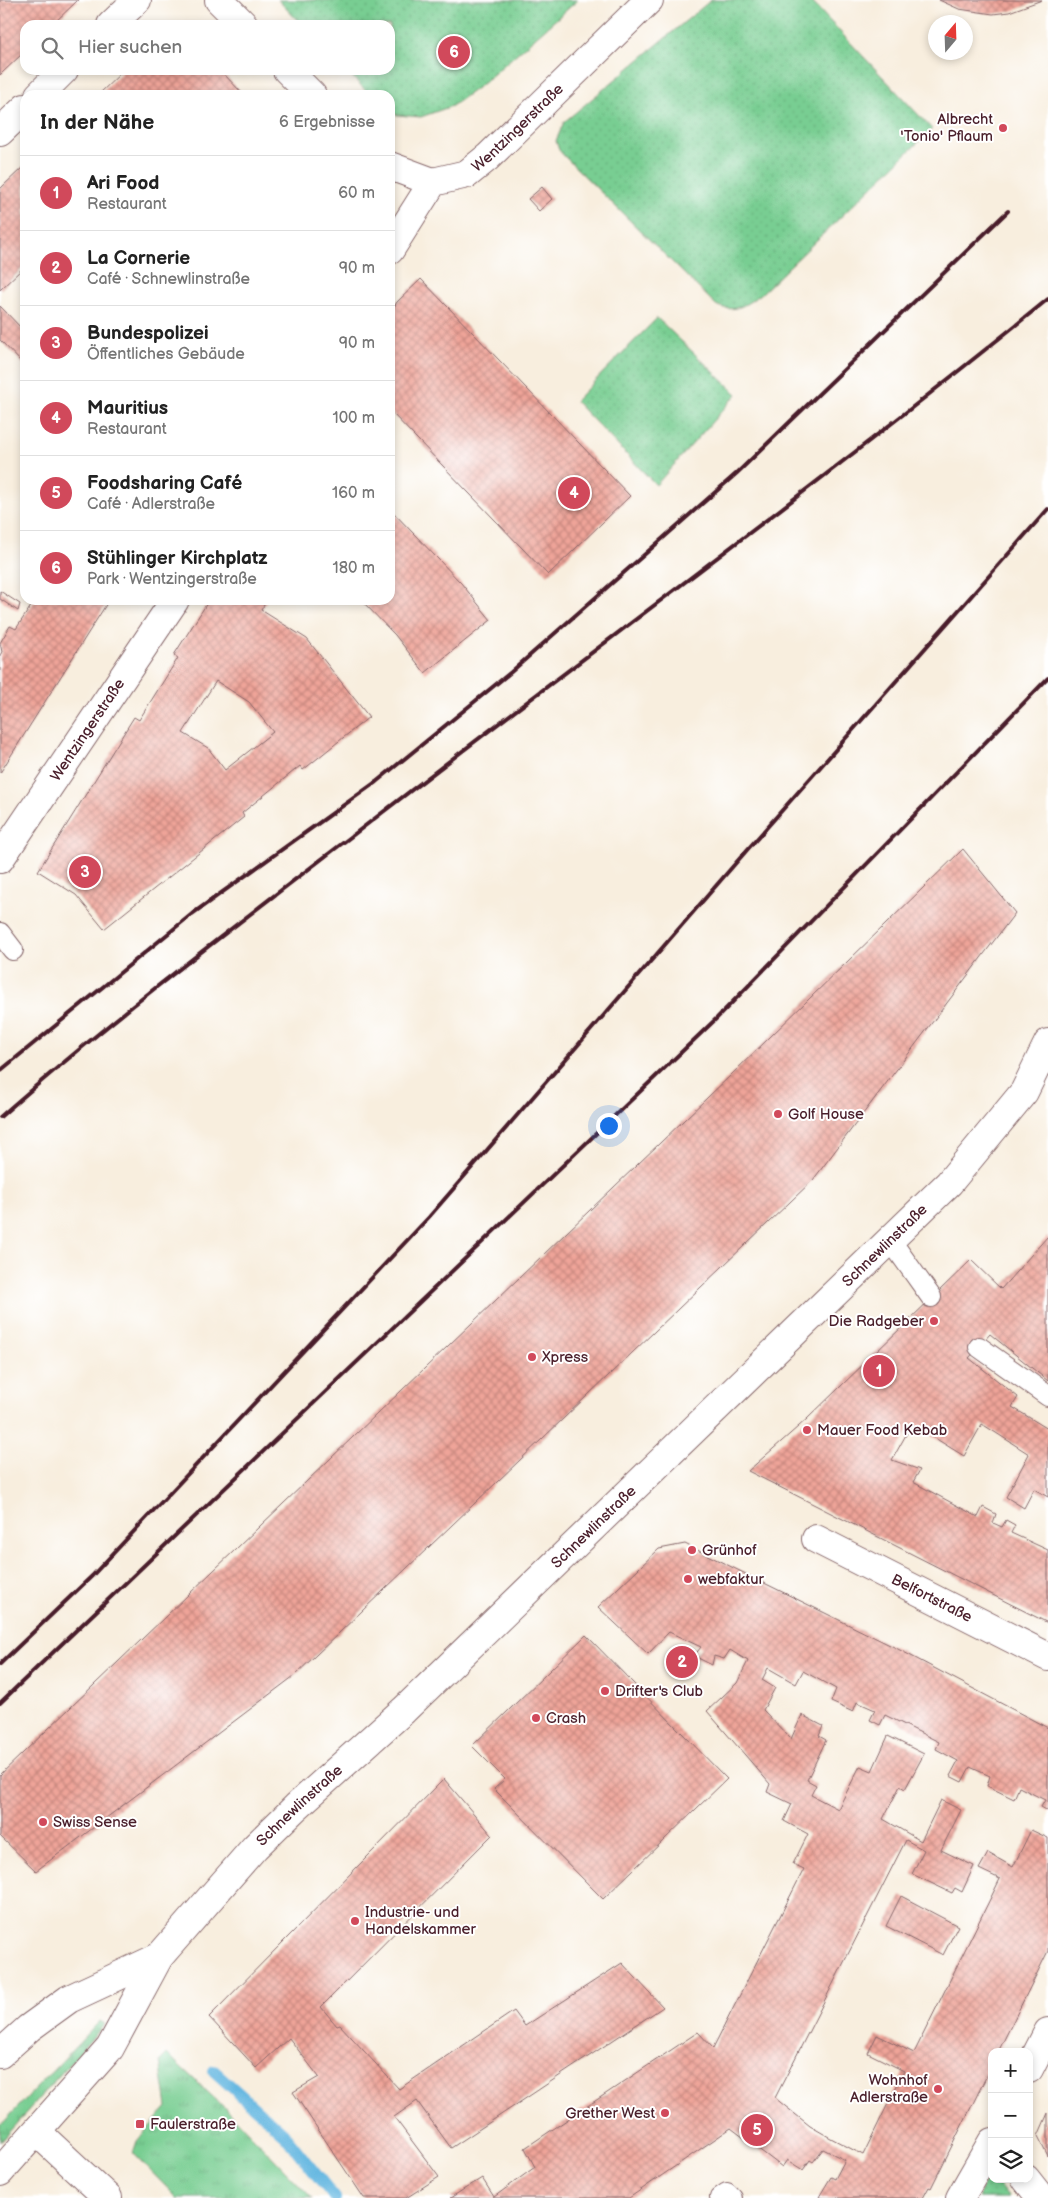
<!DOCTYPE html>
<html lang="de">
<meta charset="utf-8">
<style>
:root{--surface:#fff;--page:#f6f6f6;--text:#222;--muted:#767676;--line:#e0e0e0;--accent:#d1495b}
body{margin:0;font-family:"Balsamiq Sans",sans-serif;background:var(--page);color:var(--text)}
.controls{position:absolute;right:15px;bottom:15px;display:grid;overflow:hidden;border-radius:10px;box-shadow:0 2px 8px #0003}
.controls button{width:45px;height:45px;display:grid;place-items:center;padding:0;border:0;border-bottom:1px solid var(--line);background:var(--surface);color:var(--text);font:25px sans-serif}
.compass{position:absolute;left:928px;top:15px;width:45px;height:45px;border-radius:50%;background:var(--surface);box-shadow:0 2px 8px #0003;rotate:19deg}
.you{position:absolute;left:608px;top:1125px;width:18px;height:18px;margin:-12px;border:4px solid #fff;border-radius:50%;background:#1a73e8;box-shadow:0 0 0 8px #1a73e833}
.badge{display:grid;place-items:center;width:32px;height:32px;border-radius:50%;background:var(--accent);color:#fff;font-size:16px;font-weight:700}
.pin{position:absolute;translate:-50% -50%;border:2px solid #fff;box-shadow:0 1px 5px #0006}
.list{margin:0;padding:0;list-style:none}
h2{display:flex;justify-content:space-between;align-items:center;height:65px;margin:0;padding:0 20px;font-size:21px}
h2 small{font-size:16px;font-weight:400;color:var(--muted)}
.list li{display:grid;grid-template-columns:32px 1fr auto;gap:15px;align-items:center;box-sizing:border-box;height:75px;padding:0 20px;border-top:1px solid var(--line)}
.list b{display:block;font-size:19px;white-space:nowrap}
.list p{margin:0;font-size:16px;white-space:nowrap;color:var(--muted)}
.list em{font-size:16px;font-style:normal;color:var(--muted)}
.icon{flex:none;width:28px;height:28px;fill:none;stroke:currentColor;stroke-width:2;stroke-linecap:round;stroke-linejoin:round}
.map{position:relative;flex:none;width:1048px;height:2198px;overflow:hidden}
.search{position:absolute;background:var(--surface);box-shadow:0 2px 8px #0003;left:20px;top:20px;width:375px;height:55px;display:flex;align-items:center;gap:12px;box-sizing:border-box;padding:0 18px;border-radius:15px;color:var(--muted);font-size:19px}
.panel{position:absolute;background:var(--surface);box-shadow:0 2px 8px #0003;left:20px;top:90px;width:375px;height:515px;border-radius:15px}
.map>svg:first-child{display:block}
.grass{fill:url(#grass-tufts);stroke:#61765e}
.park{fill:url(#park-dots);stroke:#61765e}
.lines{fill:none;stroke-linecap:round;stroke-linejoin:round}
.stream{stroke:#66b8e1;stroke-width:12}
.building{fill:url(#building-cross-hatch);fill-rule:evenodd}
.service-casing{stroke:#87676a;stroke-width:22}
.minor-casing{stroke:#87676a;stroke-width:30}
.primary-casing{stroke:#87676a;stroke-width:30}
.service{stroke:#fff;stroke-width:20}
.minor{stroke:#fff;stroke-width:28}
.primary{stroke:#fff;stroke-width:28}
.rail{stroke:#4a1f2b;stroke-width:4}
.poi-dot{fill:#d1495b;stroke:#fff;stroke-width:2}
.labels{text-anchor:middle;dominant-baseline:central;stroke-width:4;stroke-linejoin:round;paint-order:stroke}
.poi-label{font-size:15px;fill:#4a1f2b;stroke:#fff;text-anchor:start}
.street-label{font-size:15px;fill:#4a1f2b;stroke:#fff}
</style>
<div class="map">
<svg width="1048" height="2198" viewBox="0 0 1048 2198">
<defs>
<pattern id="grass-tufts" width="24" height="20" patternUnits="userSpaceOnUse" patternTransform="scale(1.25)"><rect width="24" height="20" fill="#78ce92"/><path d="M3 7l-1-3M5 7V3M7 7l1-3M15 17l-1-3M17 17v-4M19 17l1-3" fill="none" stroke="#69b07e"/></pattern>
<pattern id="park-dots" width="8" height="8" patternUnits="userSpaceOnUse" patternTransform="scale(1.25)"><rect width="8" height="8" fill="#78ce92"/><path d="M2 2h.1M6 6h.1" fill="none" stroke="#69b07e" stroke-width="1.8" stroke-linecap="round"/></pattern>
<pattern id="building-cross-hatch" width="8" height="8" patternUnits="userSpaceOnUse" patternTransform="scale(1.25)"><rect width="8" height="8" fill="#efa499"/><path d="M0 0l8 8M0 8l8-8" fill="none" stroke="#c4857d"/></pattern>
</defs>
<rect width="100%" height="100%" fill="#fff"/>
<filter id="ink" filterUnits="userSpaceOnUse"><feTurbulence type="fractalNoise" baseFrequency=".02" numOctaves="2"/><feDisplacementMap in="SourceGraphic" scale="10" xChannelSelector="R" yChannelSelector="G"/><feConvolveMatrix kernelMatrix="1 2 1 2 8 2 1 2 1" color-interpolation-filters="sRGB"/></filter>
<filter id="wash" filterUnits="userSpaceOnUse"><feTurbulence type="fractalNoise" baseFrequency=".0096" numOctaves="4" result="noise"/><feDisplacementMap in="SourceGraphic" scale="20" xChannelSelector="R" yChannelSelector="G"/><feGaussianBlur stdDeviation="1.12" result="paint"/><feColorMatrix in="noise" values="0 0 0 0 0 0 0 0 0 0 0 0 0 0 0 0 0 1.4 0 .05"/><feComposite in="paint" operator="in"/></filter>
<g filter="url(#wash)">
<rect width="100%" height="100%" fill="#f8eede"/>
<path class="grass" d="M100,2021l5,3 -105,118v-16z
M167,2054l59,55 86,89h-135l-44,-45 4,-12 30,-34 -7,-46z"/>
<path class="park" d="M278,0h300l-97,85 -29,21 -31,11 -24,-2 -7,-5v-15h-20l-24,-25h44v-45h-88z
M711,0h99l122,129 -171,165c-16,11 -26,20 -45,11l-151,-148 -6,-7 -3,-9 8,-19z
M657,318l80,76 -81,91 -81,-84z
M989,2173l3,6h2l15,19h-31z"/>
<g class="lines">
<path class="stream" d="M214,2071l69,62 52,65"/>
</g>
<g id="blocks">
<path class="building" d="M0,0h78l-26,25h-27v26l-25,24z
M939,0h103l-33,12 -16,2 -34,-5z
M124,70h96l24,25h-69l-2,-2 -2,2h-73z
M25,165v101l-25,24v-101z
M542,187l10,12 -13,12 -11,-12z
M421,279l209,217 -82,79 -158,-164v-98l7,-11z
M0,306l25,26v34l-25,-26z
M390,509l71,74 30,37 -66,53 -30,-38 -34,-35h29z
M0,591l20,13 -2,7 -18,-12z
M35,600h74l-109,173v-118l2,-3 -2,-9 10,-17 6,3z
M209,600h58l-6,10 46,29 62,78 -66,53 -3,-4 -58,47 2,4 -140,112 -28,-34 -38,-24 96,-154 5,3 39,-62 -4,-3zM216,681l33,21 24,30 -48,38 -17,-22 -25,-15z
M963,849l52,64 -202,267 -519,496 -258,195 -36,-35v-61l731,-700z
M1048,1236v145l-58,-47 -21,24 49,39 -6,10 36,22v68l-14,-8 -10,19 -18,-11 23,-43 -47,-30 -18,32 -52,-32 -20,36 28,10 -7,12 65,35 5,-10 13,7 -3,9 9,4 4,-7 9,5 -4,8 37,17v73l-300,-152 59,-52 164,-159 30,29z
M685,1544l211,104 152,80v83l-7,-4 4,-7 -26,-13 -5,12 -27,-13 3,-10 -20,-9 -8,15 -12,-6 8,-15 -22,-12 3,-7 -54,-27 -5,10 -10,-5 5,-10 -18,-8 -4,10 -22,-10 5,-13 -33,-18 -7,13 -28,-16 -6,12 13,8 -12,22 28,29 11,-24 21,11 -4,10 7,4 -19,40 9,5 -5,10 27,14 22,-43 12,5 16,-35 36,18 -19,35 -5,-3 -17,33 38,22 20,-41 20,10 -20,40 33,16 -12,26 -7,-4 -3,5 -40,-19 12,-24 -18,-10 -131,258 35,28 19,11 34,18 41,-84 -36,-18 9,-18 37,18 86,-174 -21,-10 9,-16 25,14 18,-37 17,8v113l-50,101h-6v13l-61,123 -2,-1 -6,11h-101l-3,-1 12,-20 4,2 10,-19 -22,-11 -10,13 -3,-2 -7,10 -16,-10 -5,7 -51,-39 -102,70h-179l32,-20 12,19 41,-30 -10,-19 173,-116 15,16 91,-179 -11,-5 15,-30 -24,-13 8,-17 -25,-12 3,-8 -63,-73 30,-28 11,-22 -18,-11 -6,9 -10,-3 -2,9 -18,-9 7,-9 -32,-15 -21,22 -50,-47 61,-58z
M586,1635l141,144 -124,120 -109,-110 11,-10 -33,-33z
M444,1779l48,56 -171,172 16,19 3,-1 59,64 115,-78 11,15 97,-63 41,44 -212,141 -34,-47 -23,16 45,60 -33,21h-42l-71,-106 26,-15 -30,-39 -33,30 -47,-51z
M901,1896l57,30 -15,29 -57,-29z
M1048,2113v43l-10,-20z"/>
</g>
</g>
<g filter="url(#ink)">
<use href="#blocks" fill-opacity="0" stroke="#87676a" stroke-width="1"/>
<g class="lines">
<defs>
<path id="service" d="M0,933l13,17
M891,1241l40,56
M979,1347l69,49
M720,2198l7,-5 5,5"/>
<g id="minor">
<path d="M219,0l25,25"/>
<path d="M111,25l26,-25"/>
<path d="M287,70l25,25"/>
<path d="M39,95l25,-25"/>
<path d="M0,132l25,-24"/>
<path d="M390,166l43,16"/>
<path id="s1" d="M390,250l43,-68 34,-8 21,-17 161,-157"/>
<path id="s2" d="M0,859l175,-259"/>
<path id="s3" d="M816,1539l232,118"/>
<path d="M1029,2069l19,-37"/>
<path d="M37,2132l71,66"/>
<path d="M1026,2179l15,19"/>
<path d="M960,2198l32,-56"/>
</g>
<g id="primary">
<path d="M0,2054l29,-26 40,-29 90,-42"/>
<path id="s4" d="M0,2172l110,-124 49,-91 96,-110 41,-40 108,-97 545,-527 75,-91 24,-49"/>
</g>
</defs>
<use href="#service" class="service-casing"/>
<use href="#minor" class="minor-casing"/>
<use href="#primary" class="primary-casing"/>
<use href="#service" class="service"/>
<use href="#minor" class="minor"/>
<use href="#primary" class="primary"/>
<path class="rail" d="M0,1071l192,-157 184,-132 135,-110 226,-199 271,-262
M0,1117c124,-109 256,-207 387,-308 220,-170 445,-334 661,-510
M0,1664l92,-88 337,-359 318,-367 301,-341
M0,1703l717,-685 331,-340"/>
</g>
</g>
<g class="poi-dot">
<circle cx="1003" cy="128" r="5"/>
<circle cx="778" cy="1114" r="5"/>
<circle cx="934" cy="1321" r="5"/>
<circle cx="532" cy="1357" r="5"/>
<circle cx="807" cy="1430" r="5"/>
<circle cx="692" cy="1550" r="5"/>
<circle cx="688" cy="1579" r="5"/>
<circle cx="605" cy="1691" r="5"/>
<circle cx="536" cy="1718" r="5"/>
<circle cx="43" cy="1822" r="5"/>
<circle cx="355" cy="1921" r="5"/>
<circle cx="938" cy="2089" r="5"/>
<circle cx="665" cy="2113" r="5"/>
<rect x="135" y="2119" width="10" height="10" rx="2.5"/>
</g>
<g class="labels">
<g class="poi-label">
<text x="993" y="119" text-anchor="end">Albrecht<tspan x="993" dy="17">'Tonio' Pflaum</tspan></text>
<text x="788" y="1114">Golf House</text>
<text x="924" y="1321" text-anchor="end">Die Radgeber</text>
<text x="542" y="1357">Xpress</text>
<text x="817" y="1430">Mauer Food Kebab</text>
<text x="702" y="1550">Grünhof</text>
<text x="698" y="1579">webfaktur</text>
<text x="615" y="1691">Drifter's Club</text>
<text x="546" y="1718">Crash</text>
<text x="53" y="1822">Swiss Sense</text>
<text x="365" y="1912">Industrie- und<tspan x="365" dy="17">Handelskammer</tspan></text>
<text x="928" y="2080" text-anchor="end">Wohnhof<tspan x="928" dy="17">Adlerstraße</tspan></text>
<text x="655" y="2113" text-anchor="end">Grether West</text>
<text x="150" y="2124">Faulerstraße</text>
</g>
<g class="street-label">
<text stroke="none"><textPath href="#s1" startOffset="184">Wentzingerstraße</textPath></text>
<text stroke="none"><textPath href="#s2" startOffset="156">Wentzingerstraße</textPath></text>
<text stroke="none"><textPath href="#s4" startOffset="1286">Schnewlinstraße</textPath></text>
<text stroke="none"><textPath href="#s4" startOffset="881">Schnewlinstraße</textPath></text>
<text stroke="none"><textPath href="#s3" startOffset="130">Belfortstraße</textPath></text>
<text stroke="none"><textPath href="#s4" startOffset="476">Schnewlinstraße</textPath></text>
</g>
</g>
</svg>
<div class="controls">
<button>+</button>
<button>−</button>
<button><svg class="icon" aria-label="layers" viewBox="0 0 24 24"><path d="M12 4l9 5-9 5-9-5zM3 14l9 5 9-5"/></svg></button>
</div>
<svg class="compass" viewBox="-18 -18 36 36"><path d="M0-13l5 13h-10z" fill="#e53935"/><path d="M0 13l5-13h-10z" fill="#767676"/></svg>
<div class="you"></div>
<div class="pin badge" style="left:879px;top:1371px">1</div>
<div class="pin badge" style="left:682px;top:1662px">2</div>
<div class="pin badge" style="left:85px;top:872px">3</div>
<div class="pin badge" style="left:574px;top:493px">4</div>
<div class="pin badge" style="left:757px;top:2130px">5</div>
<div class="pin badge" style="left:454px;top:52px">6</div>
<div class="search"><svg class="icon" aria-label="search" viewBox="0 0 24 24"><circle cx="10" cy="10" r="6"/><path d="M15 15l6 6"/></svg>Hier suchen</div>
<section class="panel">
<h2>In der Nähe<small>6 Ergebnisse</small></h2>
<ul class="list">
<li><span class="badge">1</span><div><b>Ari Food</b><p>Restaurant</p></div><em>60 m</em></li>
<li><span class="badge">2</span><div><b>La Cornerie</b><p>Café · Schnewlinstraße</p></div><em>90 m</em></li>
<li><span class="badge">3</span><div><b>Bundespolizei</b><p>Öffentliches Gebäude</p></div><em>90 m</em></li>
<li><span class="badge">4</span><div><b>Mauritius</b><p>Restaurant</p></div><em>100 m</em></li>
<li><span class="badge">5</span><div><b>Foodsharing Café</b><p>Café · Adlerstraße</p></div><em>160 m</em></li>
<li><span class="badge">6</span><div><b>Stühlinger Kirchplatz</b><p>Park · Wentzingerstraße</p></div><em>180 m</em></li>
</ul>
</section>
</div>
